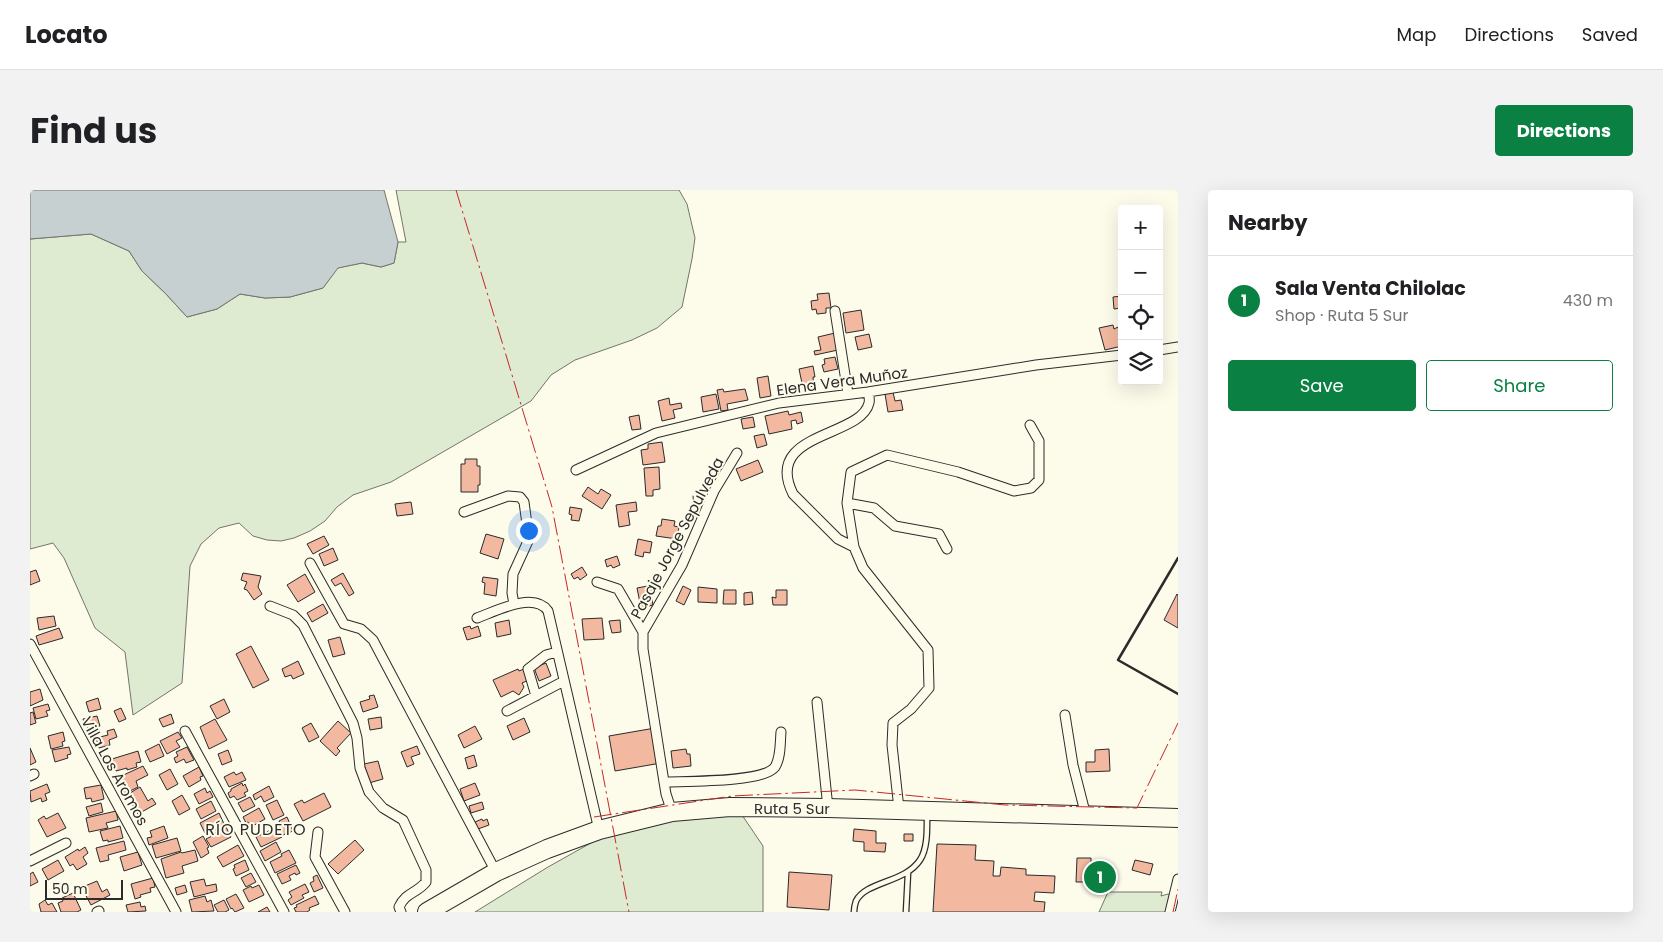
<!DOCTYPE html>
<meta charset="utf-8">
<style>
:root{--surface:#fff;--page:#f2f2f2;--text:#202124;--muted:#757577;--line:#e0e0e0;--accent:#0b8043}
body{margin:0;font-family:Poppins,sans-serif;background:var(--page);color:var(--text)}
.controls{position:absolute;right:15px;top:15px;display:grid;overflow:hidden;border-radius:5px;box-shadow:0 5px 20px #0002}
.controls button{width:45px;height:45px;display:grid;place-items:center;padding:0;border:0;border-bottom:1px solid var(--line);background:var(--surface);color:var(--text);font:25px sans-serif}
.scale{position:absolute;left:15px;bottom:12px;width:78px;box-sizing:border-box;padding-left:5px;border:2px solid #2b2b2b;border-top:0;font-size:14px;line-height:18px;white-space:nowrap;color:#2b2b2b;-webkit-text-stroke:4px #fdfbea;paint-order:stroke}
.you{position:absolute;left:498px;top:340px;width:18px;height:18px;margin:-12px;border:4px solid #fff;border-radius:50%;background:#1a73e8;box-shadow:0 0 0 8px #1a73e833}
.badge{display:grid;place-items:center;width:32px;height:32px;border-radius:50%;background:var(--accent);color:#fff;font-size:16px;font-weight:700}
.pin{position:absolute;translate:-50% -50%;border:2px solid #fff;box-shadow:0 1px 5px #0006}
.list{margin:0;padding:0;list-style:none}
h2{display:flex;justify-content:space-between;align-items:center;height:65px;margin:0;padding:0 20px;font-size:21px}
h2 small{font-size:16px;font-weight:400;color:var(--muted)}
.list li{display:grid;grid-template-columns:32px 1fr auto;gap:15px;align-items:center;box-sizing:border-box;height:90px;padding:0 20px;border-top:1px solid var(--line)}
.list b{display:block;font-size:19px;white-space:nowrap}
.list p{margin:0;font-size:16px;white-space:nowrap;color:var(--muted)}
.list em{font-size:16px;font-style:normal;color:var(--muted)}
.actions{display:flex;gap:10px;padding:15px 20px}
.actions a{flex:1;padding:11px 0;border:1px solid var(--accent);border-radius:5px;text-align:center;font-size:18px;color:var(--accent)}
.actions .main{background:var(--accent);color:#fff}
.icon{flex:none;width:28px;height:28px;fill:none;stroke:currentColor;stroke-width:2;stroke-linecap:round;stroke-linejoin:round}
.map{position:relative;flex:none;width:1148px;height:722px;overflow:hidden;border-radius:5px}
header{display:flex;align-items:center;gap:30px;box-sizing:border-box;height:70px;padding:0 25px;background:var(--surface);border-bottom:1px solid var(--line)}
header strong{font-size:24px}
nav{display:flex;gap:28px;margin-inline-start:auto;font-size:18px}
.intro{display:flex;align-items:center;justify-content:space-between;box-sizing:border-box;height:120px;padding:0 30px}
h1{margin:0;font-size:35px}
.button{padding:12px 22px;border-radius:5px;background:var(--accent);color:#fff;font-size:18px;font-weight:700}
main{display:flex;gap:30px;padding:0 30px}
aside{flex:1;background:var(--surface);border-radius:5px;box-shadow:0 5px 20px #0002}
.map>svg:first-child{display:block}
.green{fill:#deebd1;stroke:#74746e}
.water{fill:#c7d0d0;stroke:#74746e}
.building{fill:#f2b8a0;stroke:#2b2b2b}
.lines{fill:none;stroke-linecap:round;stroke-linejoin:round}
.lane-casing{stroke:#2b2b2b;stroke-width:7}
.street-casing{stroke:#2b2b2b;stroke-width:11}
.highway-casing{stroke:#2b2b2b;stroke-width:20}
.lane{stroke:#fdfbea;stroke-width:4.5}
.street{stroke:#fdfbea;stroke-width:9}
.highway{stroke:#fdfbea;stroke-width:18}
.wall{stroke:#2b2b2b;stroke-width:2.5}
.power{stroke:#c62828;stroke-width:1;stroke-dasharray:18 4 2.5 4;stroke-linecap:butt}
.labels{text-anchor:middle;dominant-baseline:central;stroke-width:4;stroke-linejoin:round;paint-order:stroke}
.street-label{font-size:15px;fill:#2b2b2b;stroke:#fdfbea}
.neighbourhood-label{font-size:16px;letter-spacing:1px;fill:#2b2b2b;stroke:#fdfbea}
</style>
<header>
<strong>Locato</strong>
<nav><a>Map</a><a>Directions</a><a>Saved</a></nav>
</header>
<div class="intro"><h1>Find us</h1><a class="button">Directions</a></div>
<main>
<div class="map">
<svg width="1148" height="722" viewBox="0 0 1148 722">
<rect width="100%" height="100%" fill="#fdfbea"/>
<path class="green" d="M366,0h283l8,14 8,34 -3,21 -10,48 -25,21 -25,12 -57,20 -24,15 -20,26 -140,81 -38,13 -16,12 -12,14 -15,10 -16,7 -13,3 -14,-1 -14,-4 -14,-13 -20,5 -18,16 -11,22 -8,117 -49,32 -8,-63 -30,-24 -31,-70 -11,-15 -23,6v-310l61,-5 38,17 13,20 24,23 21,23 30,-8 23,-15 25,4 25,-1 33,-9 14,-20 25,-5 19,4 13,-4 4,-21h8z
M712,625l21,31v66h-288l73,-45 50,-28 55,-17z
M1078,702h54l-1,4 7,-2 4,2 -3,16h-70z"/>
<path class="water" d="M0,0h354l14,52 -4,21 -13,4 -19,-4 -24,5 -15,20 -33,9 -25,1 -25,-4 -23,15 -30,8 -21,-23 -24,-23 -13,-20 -38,-17 -61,5z"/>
<path class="building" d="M799,103l2,15h-5v5l-9,1 -1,-5 -4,1 -1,-9 7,-1 -1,-6z
M1092,106v12l-8,1 -1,-12z
M831,120l3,20 -18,3 -3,-20z
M1083,135l1,4 4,-2 4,19 -17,4 -6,-22z
M805,143l3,17 -23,5 -1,-4 7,-1 -3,-13z
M839,144l3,13 -14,3 -3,-13z
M805,167l3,12 -14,3 -2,-7 3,-1 -1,-5z
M783,176l2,11h-2l1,9 -11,2 -4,-19z
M738,186l3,20 -11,2 -3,-20z
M693,199l1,3 21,-3 3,11 -21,4 1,6 -7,1 -4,-21z
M863,202l2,9 6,-1 2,10 -15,2 -3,-18z
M686,204l3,15 -16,3 -2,-15z
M639,208l1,7 11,-2 1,5 -9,2 2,8 -13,3 -4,-20z
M758,221l1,4 12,-3 2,10 -6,2 -1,-4 -5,1 1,8 -23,5 -4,-18z
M609,225l2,14 -9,1 -3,-13z
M723,227l2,10 -12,2 -2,-10z
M734,244l3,11 -10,3 -3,-12z
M632,252l3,20 -22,3 -2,-15 7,-1v-5z
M435,269h12v7h3v19h-2v7h-17v-28h4z
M728,270l5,12 -22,9 -5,-12z
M629,277l1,22 -7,1v6h-7l-2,-28z
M558,297l10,7 3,-5 10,6 -9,14 -20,-13z
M381,312l2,12 -16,2 -2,-12z
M606,312l1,9 -9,1 2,13 -11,2 -3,-22z
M540,317l12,2 -3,12 -8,-1 1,-5 -3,-1z
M632,329l13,2 -1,5 5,1 -2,12 -21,-3 2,-10h3z
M456,344l18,5 -6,20 -18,-6z
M294,346l5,9 -16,9 -6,-10z
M608,349l14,3 -2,11 -6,-1 -1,5 -8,-2z
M303,358l5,12 -14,6 -5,-12z
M587,366l3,9 -7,3 -2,-3 -4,2 -2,-7z
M552,377l5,8 -7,5 -2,-3 -4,2 -3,-5z
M6,380l4,11 -10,4v-13z
M213,383l18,3 -3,11 4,7 -8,6 -7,-10 -3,-1 3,-7 -6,-2z
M313,383l11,20 -5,3 -8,-13 -6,3 -4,-6z
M275,384l10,18 -17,10 -11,-17z
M453,387l15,2 -2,17 -12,-2 1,-11 -3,-1z
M623,395l1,8h-3l2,12 -12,3 -4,-20z
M653,396l8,4 -7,15 -8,-4z
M668,397l19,2v14l-19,-1z
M694,400h12v14h-13z
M746,400h11v15h-14l-1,-8 4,1z
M722,402l1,12 -9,1v-12z
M1147,404l1,1v33l-14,-8z
M293,414l5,9 -16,9 -5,-9z
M24,426l2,10 -17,4 -2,-12z
M572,428l2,21 -20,1 -2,-21z
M479,430l2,14 -14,3 -2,-14z
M590,430l1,12 -9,1 -3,-12z
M440,436l1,3 7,-3 3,10 -14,4 -4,-12z
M29,438l4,10 -24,7 -3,-9z
M310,447l5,17 -12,3 -5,-17z
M221,456l18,34 -16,8 -17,-34z
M268,471l6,13 -11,5 -2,-4 -6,2 -3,-8z
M516,473l5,13 -12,5 -5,-13z
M488,479l1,2 5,-2 5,11 -7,3 2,4 -5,8 -6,-4 -12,6 -8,-17z
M10,499l3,11 -13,6v-14z
M344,505l4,12 -15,5 -3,-10 10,-3 -1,-3z
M68,508l3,11 -12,3 -3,-10z
M194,509l6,13 -13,7 -7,-13z
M18,514l2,6 -4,1 2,5 -12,3 -3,-11z
M91,518l5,11 -7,3 -5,-11z
M3,522l3,11 -6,2v-12z
M141,524l3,9 -11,4 -4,-8z
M67,526l3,10 -12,3 -1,-4 -2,1 -2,-7z
M351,527l1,11 -12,2 -2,-11z
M494,528l6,14 -17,8 -6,-14z
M185,529l12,21 -18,9 -9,-22z
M308,531l13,12 -14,15 3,3 -4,5 -16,-15z
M281,533l8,14 -10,5 -7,-14z
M445,536l7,13 -18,9 -6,-13z
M625,538l6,35 -46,8 -6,-35z
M84,539l3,8 -8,3 1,5 -11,3 -3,-10 12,-3 -1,-4z
M33,542l2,9 -3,1 1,4 -12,3 -3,-13z
M148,542l4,6 -6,3 4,6 -13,7 -7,-13z
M129,554l5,12 -14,6 -5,-11z
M387,556l3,8 -9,3 3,7 -7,3 -6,-15z
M39,557l2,7 -4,1 1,3 -13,4 -3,-12z
M157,557l7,13 -8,3 -2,-4 -8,4 -2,-5 4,-2 -2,-4z
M0,558l6,14 -6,3z
M656,559l1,5h3l1,12 -18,2 -2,-17z
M1079,559l1,22 -24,1v-10h9v-12z
M198,560l4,11 -10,4 -4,-11z
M108,561l3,11 -5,1 1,4 -10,3v-2l-11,3 -4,-12z
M444,565l3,11 -9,3 -3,-11z
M348,571l5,18 -14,4 -5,-19z
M113,576l5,9 -12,6 2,6 -14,7 -7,-16z
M169,577l4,9 -3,1 1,3 -12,7 -6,-11z
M140,579l8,15 -11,6 -8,-15z
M204,582l2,3 6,-3 4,8 -17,7 -5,-10z
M212,593l1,3 2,-2 3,7 -4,2 2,3 -9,4 -3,-4 -4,2 -2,-5 3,-2v-2z
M445,593l5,12 -16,6 -4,-12z
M17,594l3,8 -5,2 2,6 -5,2 -1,-4 -10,4 -1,-11z
M71,595l3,14 -12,3 -1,-4 -5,1 -2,-11z
M239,596l5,11 -10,5 -3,-6 -6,4 -2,-5z
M110,597l8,14 4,-3 4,6 -18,10 -6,-10 3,-2 -5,-9z
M175,598l2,5 3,-2 3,6 -14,7 -5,-10z
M294,603l7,14 -28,14 -9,-17 8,-4 2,3z
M152,605l8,14 -11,6 -7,-14z
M220,607l5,9 -12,6 -5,-9z
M247,610l7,15 -11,5 -7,-15z
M181,611l5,10 -15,8 -5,-10z
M452,612l2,7 -13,4 -2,-7z
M71,613l2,9 -14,4 -3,-9z
M229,618l6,11 -14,8 -3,-5 -2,1 -3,-6z
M86,621l2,9 -12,3 2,5 -19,4 -3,-14z
M28,623l8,15 -19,9 -9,-17 6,-4 2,3z
M189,623l6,13 -9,5 -2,-3 -9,5 -5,-10z
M257,627l6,14 -10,4 -5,-11 2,-1 -1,-2z
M452,629l1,2 4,-2 2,6 -11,4 -3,-7z
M90,636l3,12 -15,4v-2l-5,1 -3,-10z
M134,636l4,12 -19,7 -2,-7 5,-1 -2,-6z
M196,637l5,10 -20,10 -5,-8 6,-3 -1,-1z
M247,637l5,10 -21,10 -5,-10z
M824,639l22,2v12h10l-1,9 -21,-1v-9l-11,-1z
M874,644h9v7h-9z
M173,646l6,11 -2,1 2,5 -8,5 -8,-16z
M147,648l4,13 -25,7 -4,-13z
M325,650l9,10 -26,24 -10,-10z
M94,651l2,9 -18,5 1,5 -9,2 -4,-14z
M246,652l5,10 -16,9 -5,-10z
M907,654l39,1 -1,15 19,1 -1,15h7l1,-9 25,2v6l29,1 -1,17 -19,-1 -1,9 11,1 -1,10h-111z
M208,655l6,11 -21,11 -6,-10z
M55,657l3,6 -5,4 4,7 -10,6 -4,-6 -3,2 -5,-9 13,-8 1,2z
M165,660l3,11 -16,5 2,7 -18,5 -5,-19 20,-7 1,1z
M259,660l7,13 -21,10 -5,-11 12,-6 -1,-2z
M108,662l4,13 -18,6 -4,-14z
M1047,668h14v24h-15z
M28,670l6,11 -16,9 -6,-11z
M215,670l4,10 -13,6 -3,-7 2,-1 -1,-3z
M1105,670l18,4 -3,11 -18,-5z
M266,675l4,8 -4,2 -1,-2 -6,3 2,4 -9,4 -5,-10z
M3,682l5,10 -8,4v-12z
M759,682l43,3 -3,35 -42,-3z
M221,683l5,9 -10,5 -5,-9z
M287,685l6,13 -9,4 -4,-9 4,-2 -1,-4z
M123,688l2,9 -5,1 1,4 -11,3 1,2 -6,2 -4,-15z
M174,689l2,7 10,-2 1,7 -23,6 -4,-15z
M67,691l5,11 5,-3 3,6 -19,10 -6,-11 3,-2 -3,-6z
M275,694l4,8 -7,3 2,3 -13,7 -3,-5 4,-3 -3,-5z
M155,695l2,7 -10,3 -2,-7z
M229,695l5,10 -15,7 -6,-12 8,-4 1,2z
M43,703l8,17 -4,2h-16l-3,-9 5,-2 -1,-3z
M206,704l8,14 -9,4 -3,-4 -1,1 -5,-10z
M175,706l2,6 4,-2 3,11 -22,1 -3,-12z
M285,706l4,8 -10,4 1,2 -3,2h-11l-2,-4 3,-1 -1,-2z
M15,710l3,5 4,-2 5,9h-16l-2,-8z
M194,710l5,10 -4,2h-7l-4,-7z
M110,712l1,5 4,-1 1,5 -18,1 -2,-7z
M237,717l3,5h-12z"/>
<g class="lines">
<defs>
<path id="lane" d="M824,722c0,-3 1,-8 2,-11 10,-20 49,-18 64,-41 8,-12 7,-32 7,-46
M876,722l2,-39"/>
<path id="street" d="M805,121l13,83
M1129,160l19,-3
M838,202c1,4 2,7 1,11 -8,35 -107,29 -76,91l45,45 16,8 9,21 65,82 1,38 -18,21 -18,14 -1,22 7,64
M546,280l80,-37 123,-30 89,-11 168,-27 86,-10
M817,313l27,5 21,18 44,8 8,15
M434,322l44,-16 12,1 4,5 5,37 -16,35 -1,19 2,11
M824,357l-7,-44 4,-31 36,-17 71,17 56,19 17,-3 8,-8v-39l-9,-16
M280,373l34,61 17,5 12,11 123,232
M567,392l21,7 25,43
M240,416l23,9 10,10 50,98 4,15 3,30 9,24 14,16 20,12 23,50v12c-10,12 -20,10 -27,25l2,5
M447,428c19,-7 57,-27 71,-7l51,219
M0,454l146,268
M506,506l-8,-27 18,-14 11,-3
M787,512l11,106
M477,521l57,-30
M1035,525l8,50 13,51
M155,541l99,181
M0,586l4,-2
M634,592c21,-1 99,1 111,-15 6,-10 5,-24 6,-35
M642,622l-6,-18 -2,-12 -21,-133v-17l39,-67 32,-74 23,-38
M288,642l-3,25 30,55
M0,671l36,-18
M67,722l2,-1
M1140,722l8,-33"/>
<path id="highway" d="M397,722l69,-40 51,-23 52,-19 73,-18 58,-5 98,1 350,10"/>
</defs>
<use href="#lane" class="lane-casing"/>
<use href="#street" class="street-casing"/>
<use href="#highway" class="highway-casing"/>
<use href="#lane" class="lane"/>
<use href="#street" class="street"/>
<use href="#highway" class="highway"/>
<path class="wall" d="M1148,368l-60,102 60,34"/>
<path class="power" d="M426,0l96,317 77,405
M564,627l138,-21 123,-6 150,15 132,3 41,-85
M1143,722l5,-23"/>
</g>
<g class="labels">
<g class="street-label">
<text transform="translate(812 191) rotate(-8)">Elena Vera Muñoz</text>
<text transform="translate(647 348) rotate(-62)">Pasaje Jorge Sepúlveda</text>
<text transform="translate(85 581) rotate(61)">Villa Los Aromos</text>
<text x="762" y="618">Ruta 5 Sur</text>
</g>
<g class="neighbourhood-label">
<text x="226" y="639">RÍO PUDETO</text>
</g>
</g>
</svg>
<div class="controls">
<button>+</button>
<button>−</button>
<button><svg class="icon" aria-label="locate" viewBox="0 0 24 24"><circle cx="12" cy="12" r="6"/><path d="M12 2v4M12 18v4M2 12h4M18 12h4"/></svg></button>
<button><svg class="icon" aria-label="layers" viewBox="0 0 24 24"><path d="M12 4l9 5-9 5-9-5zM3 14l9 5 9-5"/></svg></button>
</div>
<div class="scale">50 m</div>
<div class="you"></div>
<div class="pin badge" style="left:1070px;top:687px">1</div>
</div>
<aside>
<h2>Nearby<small></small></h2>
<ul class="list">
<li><span class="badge">1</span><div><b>Sala Venta Chilolac</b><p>Shop · Ruta 5 Sur</p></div><em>430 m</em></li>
</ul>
<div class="actions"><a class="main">Save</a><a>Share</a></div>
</aside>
</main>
